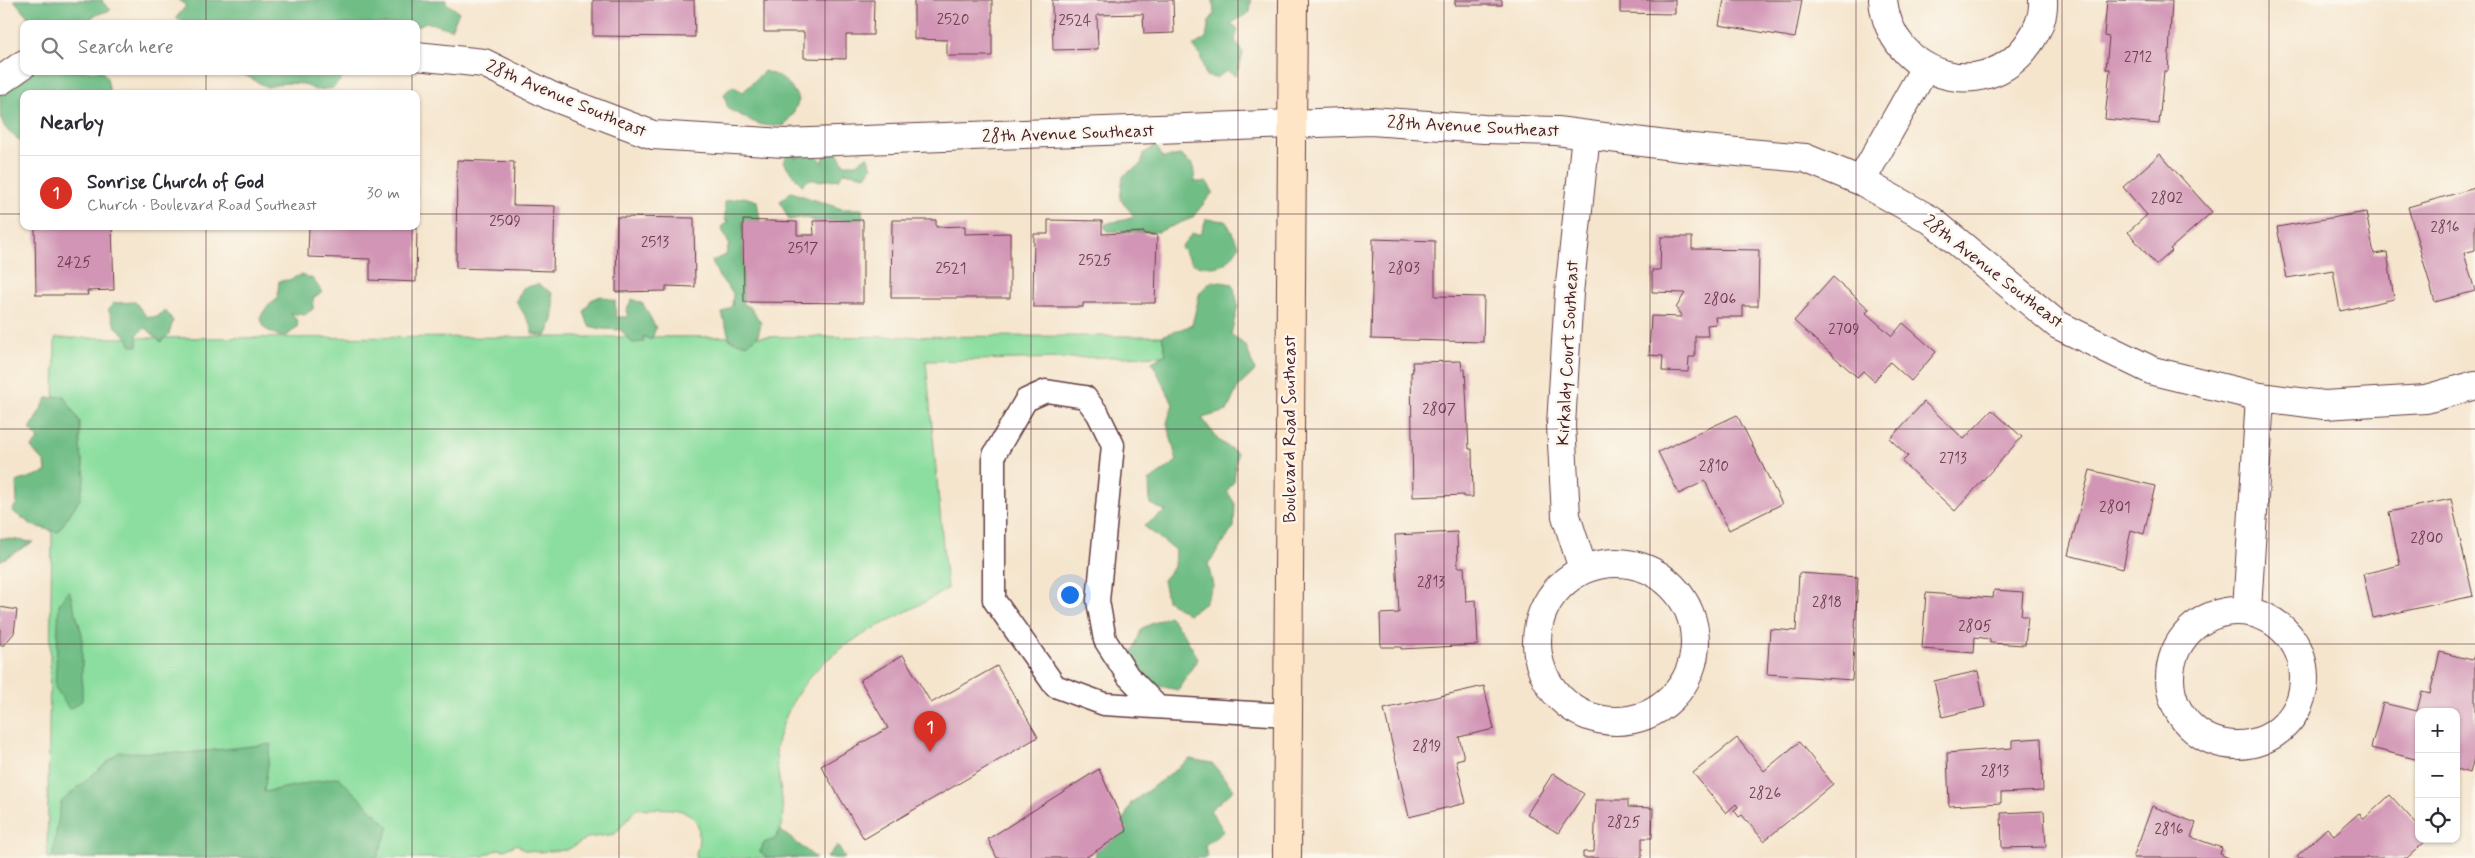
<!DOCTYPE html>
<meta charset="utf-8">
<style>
:root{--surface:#fff;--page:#f2f2f3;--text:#2b2b33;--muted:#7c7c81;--line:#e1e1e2;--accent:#d93025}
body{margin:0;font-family:Mynerve,sans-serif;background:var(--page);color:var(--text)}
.controls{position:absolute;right:15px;bottom:15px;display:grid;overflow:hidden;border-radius:10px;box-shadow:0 1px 4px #0004}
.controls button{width:45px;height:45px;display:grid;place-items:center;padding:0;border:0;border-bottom:1px solid var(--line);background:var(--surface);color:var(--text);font:25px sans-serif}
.you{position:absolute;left:1069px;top:594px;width:18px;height:18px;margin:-12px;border:4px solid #fff;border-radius:50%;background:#1a73e8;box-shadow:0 0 0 8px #1a73e833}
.badge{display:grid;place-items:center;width:32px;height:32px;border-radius:50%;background:var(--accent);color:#fff;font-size:16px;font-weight:700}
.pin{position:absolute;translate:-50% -41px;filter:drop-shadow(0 1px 2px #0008)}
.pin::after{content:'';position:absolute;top:26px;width:18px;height:15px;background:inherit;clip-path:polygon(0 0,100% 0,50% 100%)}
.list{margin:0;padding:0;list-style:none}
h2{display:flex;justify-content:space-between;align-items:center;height:65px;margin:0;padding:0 20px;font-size:21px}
h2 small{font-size:16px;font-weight:400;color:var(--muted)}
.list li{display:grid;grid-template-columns:32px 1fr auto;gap:15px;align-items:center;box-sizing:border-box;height:75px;padding:0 20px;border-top:1px solid var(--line)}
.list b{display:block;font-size:19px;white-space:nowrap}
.list p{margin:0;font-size:16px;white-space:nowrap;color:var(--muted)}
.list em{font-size:16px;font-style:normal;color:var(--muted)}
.icon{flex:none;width:28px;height:28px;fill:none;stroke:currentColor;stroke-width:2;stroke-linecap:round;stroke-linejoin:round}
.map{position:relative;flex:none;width:2475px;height:858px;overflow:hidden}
.search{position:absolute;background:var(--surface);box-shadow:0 1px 4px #0004;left:20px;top:20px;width:400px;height:55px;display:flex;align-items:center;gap:12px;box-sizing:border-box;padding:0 18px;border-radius:10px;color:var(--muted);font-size:19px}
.panel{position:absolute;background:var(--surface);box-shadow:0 1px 4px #0004;left:20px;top:90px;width:400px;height:140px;border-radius:10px}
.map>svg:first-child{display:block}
.green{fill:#8bde9f;stroke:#6a7e65}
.forest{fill:#70bd86;stroke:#5d6e58}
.building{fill:#d295b5}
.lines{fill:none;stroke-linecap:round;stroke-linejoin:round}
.lane-casing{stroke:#643d43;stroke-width:25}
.street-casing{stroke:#643d43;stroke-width:30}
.secondary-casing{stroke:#643d43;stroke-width:30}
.lane{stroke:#fff;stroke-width:22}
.street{stroke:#fff;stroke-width:28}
.secondary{stroke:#fee5c5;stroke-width:28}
.grid{fill:none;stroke:#4a1f2b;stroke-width:1;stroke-opacity:0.55}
.labels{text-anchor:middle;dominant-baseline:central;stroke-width:5;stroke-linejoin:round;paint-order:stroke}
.number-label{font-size:15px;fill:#6c3c4e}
.street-label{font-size:18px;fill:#4a1f2b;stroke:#fbf7ec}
</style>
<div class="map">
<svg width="2475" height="858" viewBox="0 0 2475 858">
<rect width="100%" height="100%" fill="#fbf7ec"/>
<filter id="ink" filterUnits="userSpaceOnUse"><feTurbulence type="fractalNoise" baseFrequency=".02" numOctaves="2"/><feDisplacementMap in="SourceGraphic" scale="10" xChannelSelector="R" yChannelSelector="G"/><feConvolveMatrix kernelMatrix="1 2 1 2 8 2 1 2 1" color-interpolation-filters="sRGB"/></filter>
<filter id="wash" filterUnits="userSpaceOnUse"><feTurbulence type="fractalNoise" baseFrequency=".0096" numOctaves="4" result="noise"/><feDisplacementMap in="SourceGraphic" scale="20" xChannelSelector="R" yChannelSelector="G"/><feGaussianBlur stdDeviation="1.12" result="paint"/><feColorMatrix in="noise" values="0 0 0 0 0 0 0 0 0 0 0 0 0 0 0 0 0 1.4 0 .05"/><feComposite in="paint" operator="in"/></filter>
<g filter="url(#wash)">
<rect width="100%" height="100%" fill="#f5e5cd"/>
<path class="green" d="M1162,336l4,18 -5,2 -235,5 21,228c-59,37 -130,54 -160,125 -5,13 -11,26 -11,40 0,20 16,71 -1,85 -2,2 -8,3 -11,4l-4,9 7,6h-72c16,-54 -19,-50 -59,-49l-21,25 -28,4 -20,12 -30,2 -13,-2 -7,-6 -13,6 -6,-1 -15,7 -21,2h-415l8,-520z"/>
<path class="forest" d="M14,0h89l-1,2 9,8 -18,6 -4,8h-55z
M179,0h267v3l13,9 -8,17 -25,-7 -10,5v-3h-232l-8,-6 10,-12z
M1213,0h38l-1,12 -20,12 8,5 -3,11 8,13 -7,23 -9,-5 -11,7 -10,-2 -6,-21 -7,-9 13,-8 3,-16 5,-8z
M24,71h78l5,7 3,16h-86v49c-24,-16 -24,-19 -24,-50z
M237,71h118l-9,4 -13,13 -18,2 -11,-6 -19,-1 -18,4z
M764,71c19,6 25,11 35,29l-6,14 -9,11c-26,4 -34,-6 -56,-16l-4,-15 8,-8 11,6z
M1156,146l7,12 17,-3 13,10 2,17h12l6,10 -21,26 -34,14 -51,-1 -3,-6c10,-5 21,-3 30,-9l-14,-17 3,-23 18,-12 3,-11z
M790,151l6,7 10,-6 11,4 6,6 2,-10h12l7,12h12l11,-8 5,11 -6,9 -22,-4 -5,7 -21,2 -8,-2 -8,6 -19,-23z
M791,192l51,17h20l1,11 -50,1 -8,-4 -16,3 -9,-19z
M744,197l13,4 3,20h-17v83l7,3 11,16 -3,13 -11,9 -17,-5 -8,-27 10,-7 1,-13 -14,-16 -7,-16 14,-6 3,-11 -8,-17 8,-6 -4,-1v-19z
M1206,219l20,2 13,25c-13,22 -22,24 -46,18l-12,-17 11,-13h9z
M301,275l12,4 9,13 -9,6v11l-9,6 -14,-2 8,8 -1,6 -10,9h-8l-14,-7 -5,-12 9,-13 8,-4 2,-19 10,-1z
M1212,281l21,3 5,21 -7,29 15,12 9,25 -17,16 -11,24 -25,7 16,22 19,13 -3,28 -7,10 8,13 -1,23 -26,37 5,22 -10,19 -15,9 -21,-14 -4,-20 11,-13 1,-17 -31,-24 22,-15 -16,-7 -1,-23 28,-20 -10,-38 6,-19 -21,-42 14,-8 -4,-18 30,-11 8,-33z
M538,284l14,9c4,19 3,26 -6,43l-14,-2v-7l-16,-26 7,-13z
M601,296l14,5 1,16h12l-2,-7 6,-11 11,5 13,24 -5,12 -8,-4 1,6 -12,1 -11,-13 -19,-1 -13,-3 -5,-14 7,-12z
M135,302l12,15h10l8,-7 8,11 -4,13 -8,8 -15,-14c-9,4 -10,8 -8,18h-7l-5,-10 -10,-9 -8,-18 6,-6z
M64,396l16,26v25l5,29 -5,23 -22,33 -24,-6 -22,-15 5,-8 -1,-21 30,-10 -1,-9 -14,-15 8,-9 -9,-10 17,-31z
M0,538l33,4 -33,19z
M69,590l13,44v67l-13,8 -14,-22 4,-83z
M1169,616l13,15 16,27 -20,32 -32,-7 -17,-22 13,-33z
M271,744l-7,48 74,-15 51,50 -12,31h-325l9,-56 58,-50 68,1z
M1190,759l22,4 22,27 -24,20 14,21 -19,14 2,13h-112l5,-25 20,-3 11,-27z
M780,830l36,28h-49l-7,-6 4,-9 11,-4z
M837,845l8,13h-19l11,-12z"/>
<g id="blocks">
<path class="building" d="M593,0h101l1,37 -102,-1z
M764,0h110l-1,35h-27v24l-42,-1v-26h-40z
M914,0h78v56h-45v-16l-33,-1z
M1052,0h121l1,33 -30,1 -1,-20 -46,1 1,34 -45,1z
M1455,0h47v5h-47z
M1620,0h55v14l-55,-1z
M1724,0h78l-7,38 -76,-13z
M2107,0l65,1 -4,70h-4l-5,53 -54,-5 5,-50h-4l3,-32 -5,-1z
M2160,154l52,58 -42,37 2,2 -16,14 -28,-33 19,-17 -24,-28z
M457,160l57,2 -1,43 42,1 -2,65 -97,-3z
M416,185h2v14h-2z
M2475,188v62l-11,3 11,38 -40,11 -27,-95z
M2366,212l8,42 13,-2 7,47 -54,12 -7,-41 -46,8 -10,-51z
M617,217l77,1 1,69 -29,-1v5l-50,1z
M743,220l54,2v13h17l-1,-14 50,-1v83l-119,-1z
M892,220h44v7l29,-1v8l45,-1v65h-119z
M1048,220l54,1v13l42,-2v2l13,1 -2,68h-72v4h-50l1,-73h14z
M35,226h77l2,64 -27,1 1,4h-52z
M309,226h108l-1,56 -46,-2v-21l-62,-2z
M1661,237h31v12l67,1 -1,56h-15v11h-28l1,7 -9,1 1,11h-13v21h-6l-1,15 -26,-1 1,-15 -14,-1 2,-39 31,1 -6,-9 9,-15 -33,-1v-22h8z
M1373,239l62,2v55l49,1 -1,45 -112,-3z
M1833,277l36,32 -3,4 26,23 11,-13 33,29 -25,29 -21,-19 -16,19 -11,-10 -6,6 -63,-56z
M1461,361l1,8h3l4,80h3l1,48h-9v-2l-51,2 -2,-125h2l-1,-10z
M1924,402l40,37 28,-29 30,27 -67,74 -53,-49 6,-6 -18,-17z
M1737,415l45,89 -53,26 -24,-49 -26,13 -21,-42z
M2090,470l65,16 -11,48 -13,-4 -8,39 -55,-14z
M2451,499l22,97 -100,22 -10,-44 37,-9 -11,-53z
M1457,532l1,35h6l2,34 10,-1 2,45 -77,4v-2h-20l-1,-33 19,-1 -4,-78z
M1799,573l59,4 -6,103 -85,-6 3,-45 26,2z
M1994,590l29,2 -2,24h7l-3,29 -35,-2v-4l-15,-2 -1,16 -52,-4 4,-56 67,5z
M0,607l17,3 -3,23 -10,12h-4z
M2440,652l32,8 3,-7v101l-5,19 -14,-4v-57h-37v48l-48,-12 12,-45 34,8 5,-20 8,2z
M903,655l28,48 66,-37 41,71 -174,102 -43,-73 67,-38 -28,-48z
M1978,671l7,36 -43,10 -8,-36z
M1484,686l10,43 -35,8 5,21 -8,2 10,43 -57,14 -25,-108z
M1737,738l27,33 35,-29 34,42 -69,57 -22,-26 -3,2 -5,-7 4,-3 -2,-3 -10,9 -33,-40z
M2041,738l2,53 -42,2v10l-52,3 -2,-53 65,-5v-8z
M1099,769l28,62 -42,27h-88l-9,-19z
M1553,773l31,21 -26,39 -31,-19z
M2390,795l29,32v12h9l-21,19h-108l-2,-2 30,-28 7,7 25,-22 5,6z
M1596,800h32v7l25,1 -1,30h-10v20h-59v-6h11z
M2152,806l44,17 -5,14 31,11 -2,6 9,4h-96z
M2044,811l2,36 -44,1 -1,-35z"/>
</g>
</g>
<g filter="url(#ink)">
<use href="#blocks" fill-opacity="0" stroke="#643d43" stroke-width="1"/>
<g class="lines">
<defs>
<path id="lane" d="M1158,707l-30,-31 -23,-36 -7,-39 15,-156 -15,-31 -13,-17 -39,-6 -20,9 -32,55v145l61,86 49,18 184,11"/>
<path id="street" d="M1883,0c7,75 101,107 146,43 9,-13 15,-28 14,-43
M416,56l68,7 67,33 102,39 131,8 587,-22 113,8 73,2 124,16 124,11 56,23 70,39 127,105 95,46 107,26 64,8 102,-6 49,-14
M0,81l24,-17
M1861,181l64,-113
M1537 642a79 79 0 1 1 158 0a79 79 0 1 1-158 0Z
M1583,569l-17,-53 -5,-91 8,-132 17,-158
M2247,610l13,-213
M2170 678a67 67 0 1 1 134 0a67 67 0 1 1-134 0Z"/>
<path id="secondary" d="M1287,858l6,-858"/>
</defs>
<use href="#lane" class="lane-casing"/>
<use href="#street" class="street-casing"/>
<use href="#secondary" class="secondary-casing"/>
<use href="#lane" class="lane"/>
<use href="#street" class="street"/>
<use href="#secondary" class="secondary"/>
</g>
</g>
<path class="grid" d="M206,0v24M412,0v24M619,0v858M825,0v858M1031,0v858M1238,0v858M1444,0v858M1650,0v858M1856,0v858M2062,0v858M2269,0v858M206,71v23M412,71v23M0,214h24M416,214h2059M206,226v632M412,226v632M0,429h2475M0,644h2475"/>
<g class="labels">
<g class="number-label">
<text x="953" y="20">2520</text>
<text x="1075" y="21">2524</text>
<text x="2138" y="58">2712</text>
<text x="2167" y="199">2802</text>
<text x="505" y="222">2509</text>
<text x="2445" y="228">2816</text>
<text x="655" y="243">2513</text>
<text x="803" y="249">2517</text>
<text x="1095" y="261">2525</text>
<text x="74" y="263">2425</text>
<text x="951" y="269">2521</text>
<text x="1404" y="269">2803</text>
<text x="1720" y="300">2806</text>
<text x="1844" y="330">2709</text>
<text x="1439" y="410">2807</text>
<text x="1953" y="459">2713</text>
<text x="1714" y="467">2810</text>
<text x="2115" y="508">2801</text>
<text x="2427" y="539">2800</text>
<text x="1431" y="583">2813</text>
<text x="1827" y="603">2818</text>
<text x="1975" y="627">2805</text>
<text x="1427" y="747">2819</text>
<text x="1995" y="772">2813</text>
<text x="1765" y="794">2826</text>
<text x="1624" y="823">2825</text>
<text x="2169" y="830">2816</text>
</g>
<g class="street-label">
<text transform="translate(566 99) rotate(23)">28th Avenue Southeast</text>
<text transform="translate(1473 127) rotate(3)">28th Avenue Southeast</text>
<text transform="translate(1068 134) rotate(-2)">28th Avenue Southeast</text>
<text transform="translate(1993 272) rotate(38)">28th Avenue Southeast</text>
<text transform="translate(1568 353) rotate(-87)">Kirkaldy Court Southeast</text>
<text transform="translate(1290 429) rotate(-90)">Boulevard Road Southeast</text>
</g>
</g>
</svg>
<div class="controls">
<button>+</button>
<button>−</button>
<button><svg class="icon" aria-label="locate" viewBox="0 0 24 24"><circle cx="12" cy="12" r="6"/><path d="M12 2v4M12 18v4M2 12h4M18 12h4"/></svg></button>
</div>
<div class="you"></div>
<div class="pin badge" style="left:930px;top:752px">1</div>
<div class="search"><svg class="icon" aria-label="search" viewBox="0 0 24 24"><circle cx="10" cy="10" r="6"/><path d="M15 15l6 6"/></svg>Search here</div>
<section class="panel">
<h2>Nearby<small></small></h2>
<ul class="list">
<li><span class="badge">1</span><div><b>Sonrise Church of God</b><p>Church · Boulevard Road Southeast</p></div><em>30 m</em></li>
</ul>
</section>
</div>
